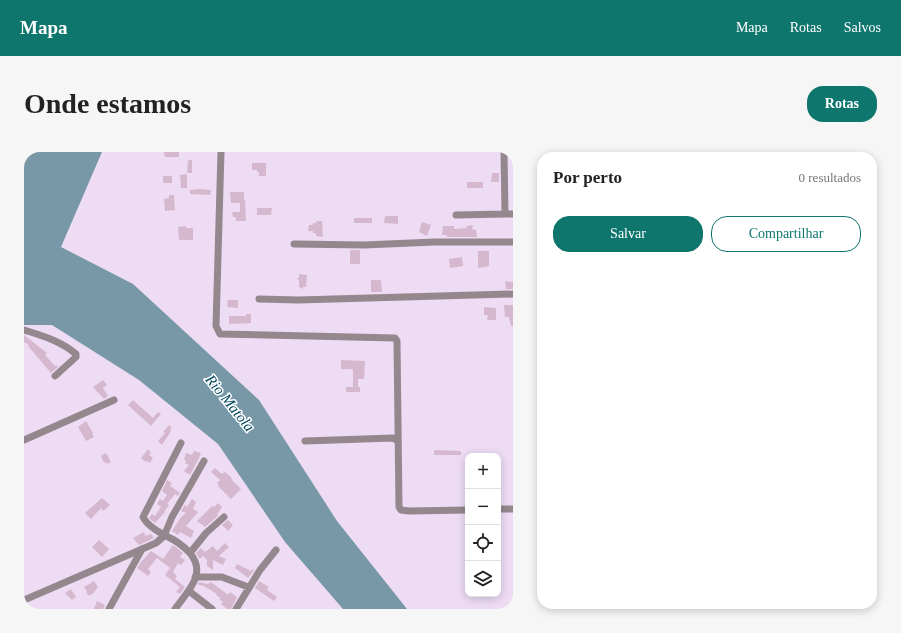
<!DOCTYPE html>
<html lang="pt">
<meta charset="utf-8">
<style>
:root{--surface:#fff;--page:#f6f6f6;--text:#222;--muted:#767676;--line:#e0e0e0;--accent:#0f766e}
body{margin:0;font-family:"Times New Roman",serif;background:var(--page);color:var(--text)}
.controls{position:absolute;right:12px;bottom:12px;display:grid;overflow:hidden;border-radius:8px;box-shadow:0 2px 10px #0003}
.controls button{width:36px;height:36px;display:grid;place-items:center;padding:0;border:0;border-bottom:1px solid var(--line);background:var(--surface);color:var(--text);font:20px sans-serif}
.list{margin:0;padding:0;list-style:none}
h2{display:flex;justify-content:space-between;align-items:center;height:52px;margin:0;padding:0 16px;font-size:17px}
h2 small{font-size:13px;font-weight:400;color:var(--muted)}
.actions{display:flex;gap:8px;padding:12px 16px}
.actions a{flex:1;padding:9px 0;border:1px solid var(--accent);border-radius:16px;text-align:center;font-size:14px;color:var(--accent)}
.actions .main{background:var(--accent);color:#fff}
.icon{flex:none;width:22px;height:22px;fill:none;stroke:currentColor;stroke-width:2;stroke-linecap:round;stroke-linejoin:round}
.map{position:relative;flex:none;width:489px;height:457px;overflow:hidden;border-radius:16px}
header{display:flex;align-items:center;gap:24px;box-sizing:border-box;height:56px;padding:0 20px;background:var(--accent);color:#fff}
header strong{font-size:19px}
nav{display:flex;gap:22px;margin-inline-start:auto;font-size:14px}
.intro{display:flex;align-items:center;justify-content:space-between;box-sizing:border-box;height:96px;padding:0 24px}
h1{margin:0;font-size:28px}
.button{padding:10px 18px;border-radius:16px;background:var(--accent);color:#fff;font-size:14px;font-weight:700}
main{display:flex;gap:24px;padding:0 24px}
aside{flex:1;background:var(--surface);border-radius:16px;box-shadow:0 2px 10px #0003}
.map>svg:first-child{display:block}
.water{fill:#7898a8}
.building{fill:#d5b8cd}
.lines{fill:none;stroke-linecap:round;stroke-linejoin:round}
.minor{stroke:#94888e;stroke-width:7}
.labels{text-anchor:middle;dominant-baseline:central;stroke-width:3;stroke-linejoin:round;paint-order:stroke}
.water-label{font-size:15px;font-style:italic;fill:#00465d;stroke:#fff}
</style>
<header>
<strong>Mapa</strong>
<nav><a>Mapa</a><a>Rotas</a><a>Salvos</a></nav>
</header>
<div class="intro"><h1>Onde estamos</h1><a class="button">Rotas</a></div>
<main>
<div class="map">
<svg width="489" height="457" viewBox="0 0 489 457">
<rect width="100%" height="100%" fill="#eddcf4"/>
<path class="water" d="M0,0h78l-41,95 72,37 126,116 78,121 70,88h-64l-58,-67 -67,-98 -79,-64 -87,-55h-28z"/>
<path class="building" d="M140,0h15v5h-14z
M164,8h4v13h-5z
M228,11h14v13h-7v-4h-2v-2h-5z
M468,21h7v9h-8z
M163,22v14h-6l-1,-13z
M139,24h9v7h-9z
M443,30h16v6h-16z
M175,37l12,1 -1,5 -20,-1v-4z
M206,40h14v8h1l1,21h-10v-4h-3l-1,-5h8v-9h-9z
M145,43h5l1,15 -10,1 -1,-12 5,-1z
M233,56h15l-1,7h-14z
M361,64h13v8l-14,-1z
M330,66h18v5h-18z
M292,69h6l1,16 -7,-1v-3h-3v-2h-5l1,-6h3l1,-2h3z
M398,70l9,3 -4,11 -8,-4z
M449,73l-1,4 4,1 1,7h-30v-2h-5l1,-9h11v3l13,-1 -1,-2z
M162,74v2h7v12h-14l-1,-13z
M326,98h10v14h-10z
M454,99h11v15l-11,2z
M438,105l1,9 -13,2 -1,-9z
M275,122l8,1 -1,12h-3v2l-4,-2v-7l-2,-1 2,-2z
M347,128h10l1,12h-11z
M481,129l8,1v7h-7z
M204,148h10v8l-11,-1z
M480,153h9v21h-2l-2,-9h-4z
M460,155l12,1v12h-9l1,-5h-4z
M222,162h5v9l-22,1v-8h17z
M0,183l23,18 -2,2 10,11 1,-1 2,2 -7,6 -23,-27 1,-1 -5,-3z
M317,208l24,1 -1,18h-6v8h2v5h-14v-5h7v-18h-12z
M79,228l4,5 -4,3 5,8 -4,3 -11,-12z
M109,248l20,18 5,-6 3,2 -10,12 -23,-21z
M62,269l7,12 -1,1 2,3 -8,4 -8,-14z
M145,273l3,3 -2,2 1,1 -9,14 -4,-4 7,-8 -2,-1z
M124,297l3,4 -2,2 4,3 -3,5 -3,-2 -1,1 -5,-4z
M410,298l27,1v4h-27z
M170,299l7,2 -2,5 -9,17 -6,-4 5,-6 -4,-2 1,-3h-2l2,-7 6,2z
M82,301l5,9 -4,2 -1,-2 -2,1 -3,-7z
M191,316l7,6 3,-2 7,6 -1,1 10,10 -10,10 -13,-13 1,-1 -2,-2 3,-3 -9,-8z
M143,328l5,3 -2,3 10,7 -2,3 -3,-2 -8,10 2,1 -5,7h1l-10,11 -6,-5 3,-4 3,2 6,-9 -4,-3 3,-5 3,2 4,-6 -5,-4z
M78,346l8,7 -7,6 -2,-3 -10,11 -6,-6z
M168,347l4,3 -3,7 5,3 -12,14 8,5 -3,7 -11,-6 -2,3 -6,-4 9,-14 5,-4 -5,-2 4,-6 2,2z
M194,351l4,4 -5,8 1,1 -13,11 -8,-6 15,-15 2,1z
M204,368l5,5 -5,6 -6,-6z
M120,380l1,4 6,-2 3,4 -15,7 -6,-7z
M75,388l10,9 -7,8 -10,-10z
M201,391l4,4 -10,9 7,3 -3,6 -10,-5v10l-6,-4v-6l-4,-4 -3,3 -4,-6 5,-5 4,4 8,-6 4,5z
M149,393l10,8 -3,4 5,3 -4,5 -3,-2 -5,9 4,4 -2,3 10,8 -5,7 -4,-2 4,-5 -15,-12 5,-7 -13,-10 -9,11 3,3 -3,4 -11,-8 4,-6 10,-11 12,8z
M213,412l14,7 2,-2 1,1 -6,8 -13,-10z
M70,429l4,6 -6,8 -1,-1 -2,2 -3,-4 1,-1 -3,-4z
M235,429l10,6 -2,3 10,7 -3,4 -19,-13z
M175,430l9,2 3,-2 17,13 2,-3 7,5 -6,12h-4l-6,-5 2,-2 -4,-3 2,-1 -5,-3 1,-1 -15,-9 -1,1 -3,-2z
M47,437l5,8 -4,3 -7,-7z
M73,449l8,4 -2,4h-9z"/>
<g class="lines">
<path class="minor" d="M197,0l-5,174 4,8 175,4 2,3 2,166 2,3 8,1 59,-1
M480,0l1,62h8
M432,63l49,-1
M270,92l70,1 70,-3h79
M235,147l39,1 215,-6
M0,178c19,6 37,11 52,24v3l-21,19
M0,288l90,-40
M281,289l88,-3 5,3
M474,357h15
M166,401l16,-20 18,-16
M171,425h27l26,10
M165,439l23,18
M0,448l132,-57 8,-7 8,-19 32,-56
M85,457l33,-60
M151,457c13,-18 33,-36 14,-57 -5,-5 -11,-10 -17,-13 -10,-5 -24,-12 -29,-22l38,-74
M212,457l24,-39 16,-20"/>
</g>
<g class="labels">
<g class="water-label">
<text transform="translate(206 251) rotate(51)">Rio Matola</text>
</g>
</g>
</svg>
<div class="controls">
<button>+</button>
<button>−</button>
<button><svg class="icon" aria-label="locate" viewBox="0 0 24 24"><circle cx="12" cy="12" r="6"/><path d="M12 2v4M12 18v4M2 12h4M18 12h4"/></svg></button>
<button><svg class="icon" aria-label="layers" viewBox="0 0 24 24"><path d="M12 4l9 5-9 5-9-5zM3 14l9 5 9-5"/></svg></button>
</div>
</div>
<aside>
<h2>Por perto<small>0 resultados</small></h2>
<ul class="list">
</ul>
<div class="actions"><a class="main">Salvar</a><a>Compartilhar</a></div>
</aside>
</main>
